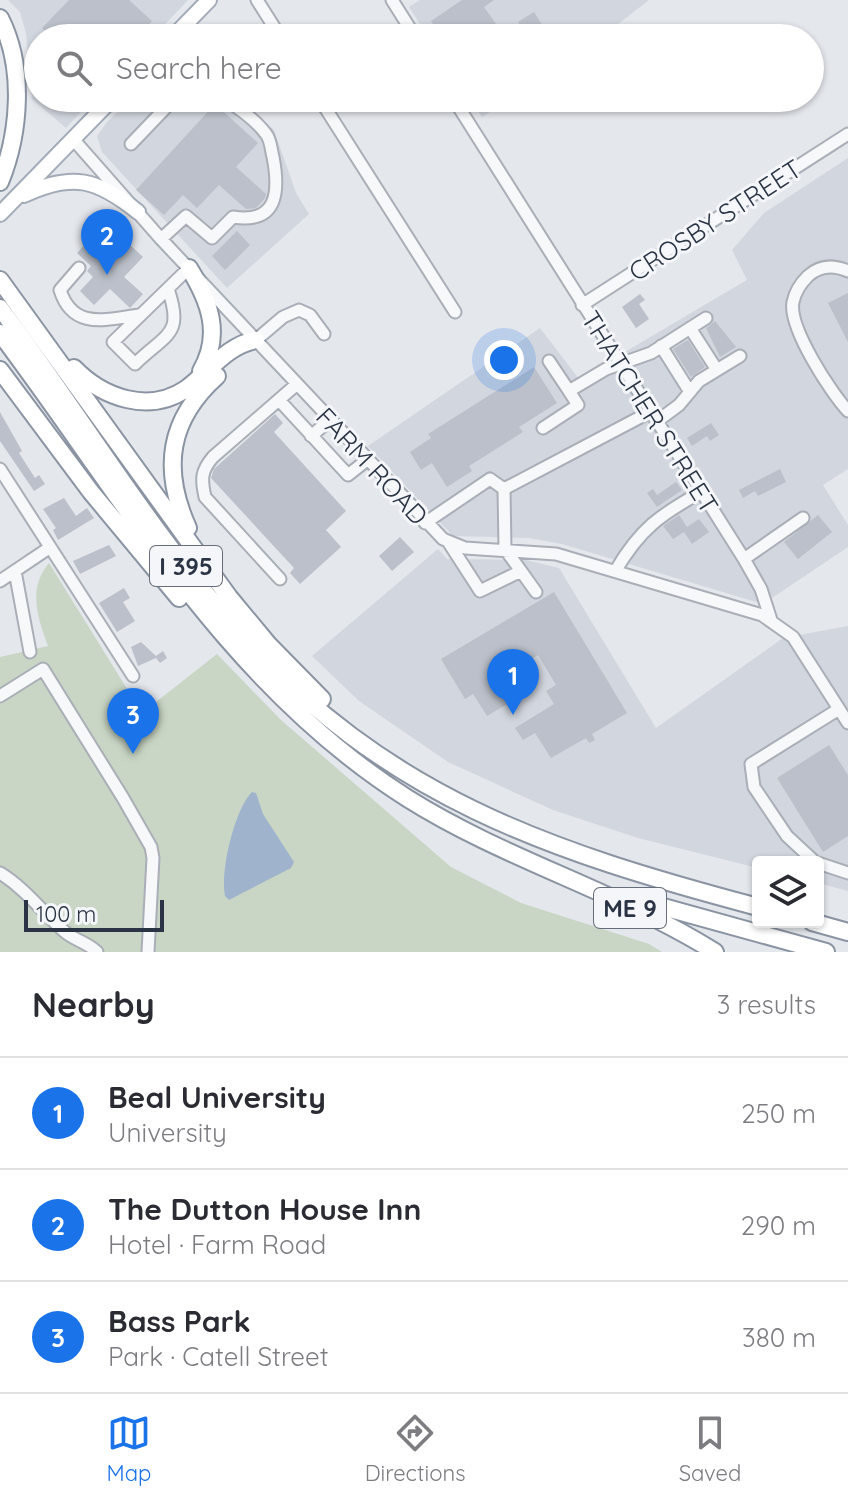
<!DOCTYPE html>
<meta charset="utf-8">
<style>
:root{--surface:#fff;--page:#f2f2f3;--text:#2b2b33;--muted:#7c7c81;--line:#e1e1e2;--accent:#1a73e8}
body{margin:0;font-family:Quicksand,sans-serif;background:var(--page);color:var(--text)}
.controls{position:absolute;right:24px;bottom:24px;display:grid;overflow:hidden;border-radius:8px;box-shadow:0 2px 6px #0004}
.controls button{width:72px;height:72px;display:grid;place-items:center;padding:0;border:0;border-bottom:2px solid var(--line);background:var(--surface);color:var(--text);font:40px sans-serif}
.scale{position:absolute;left:24px;bottom:20px;width:140px;box-sizing:border-box;padding-left:8px;border:4px solid #2b3445;border-top:0;font-size:22px;line-height:28px;white-space:nowrap;color:#2b3445;-webkit-text-stroke:6px #f4f6f9;paint-order:stroke}
.you{position:absolute;left:504px;top:360px;width:28px;height:28px;margin:-20px;border:6px solid #fff;border-radius:50%;background:#1a73e8;box-shadow:0 0 0 12px #1a73e833}
.badge{display:grid;place-items:center;width:52px;height:52px;border-radius:50%;background:var(--accent);color:#fff;font-size:26px;font-weight:700}
.pin{position:absolute;translate:-50% -66px;filter:drop-shadow(0 2px 4px #0008)}
.pin::after{content:'';position:absolute;top:42px;width:28px;height:24px;background:inherit;clip-path:polygon(0 0,100% 0,50% 100%)}
.list{margin:0;padding:0;list-style:none}
h2{display:flex;justify-content:space-between;align-items:center;height:104px;margin:0;padding:0 32px;font-size:34px}
h2 small{font-size:26px;font-weight:400;color:var(--muted)}
.list li{display:grid;grid-template-columns:52px 1fr auto;gap:24px;align-items:center;box-sizing:border-box;height:112px;padding:0 32px;border-top:2px solid var(--line)}
.list b{display:block;font-size:30px;white-space:nowrap}
.list p{margin:0;font-size:26px;white-space:nowrap;color:var(--muted)}
.list em{font-size:26px;font-style:normal;color:var(--muted)}
.icon{flex:none;width:44px;height:44px;fill:none;stroke:currentColor;stroke-width:2;stroke-linecap:round;stroke-linejoin:round}
.map{position:relative;flex:none;width:848px;height:952px;overflow:hidden}
.search{position:absolute;background:var(--surface);box-shadow:0 2px 6px #0004;left:24px;right:24px;top:24px;height:88px;display:flex;align-items:center;gap:20px;box-sizing:border-box;padding:0 28px;border-radius:44px;color:var(--muted);font-size:30px}
.sheet{height:440px;background:var(--surface)}
nav{display:flex;justify-content:space-around;align-items:center;box-sizing:border-box;height:112px;border-top:2px solid var(--line);background:var(--surface);font-size:22px;color:var(--muted)}
nav a{display:grid;justify-items:center;gap:4px}
nav .on{color:var(--accent)}
.map>svg:first-child{display:block}
.built{fill:#d2d6de}
.green{fill:#c9d6c5}
.water{fill:#9fb4cc}
.building{fill:#bbc0ca}
.lines{fill:none;stroke-linecap:round;stroke-linejoin:round}
.minor-casing{stroke:#a9aeb7;stroke-width:15}
.major-casing{stroke:#a3abb8;stroke-width:18}
.highway-casing{stroke:#8b94a3;stroke-width:20}
.minor{stroke:#f7f8fa;stroke-width:11}
.major{stroke:#fff;stroke-width:14}
.highway{stroke:#fff;stroke-width:16}
.labels{text-anchor:middle;dominant-baseline:central;stroke-width:6;stroke-linejoin:round;paint-order:stroke}
.shield{fill:#f4f6f9;stroke:#676e7b;stroke-width:2}
.shield-label{font-size:24px;font-weight:bold;fill:#2b3445}
.street-label{font-size:26px;fill:#2b3445;stroke:#f4f6f9}
</style>
<div class="map">
<svg width="848" height="952" viewBox="0 0 848 952">
<rect width="100%" height="100%" fill="#e4e7ec"/>
<path class="built" d="M8,0h180l-36,38h-114v60h56l-28,30 -34,-29 -6,-66 -6,-21z
M420,0h229l-49,38h-171l-20,-31z
M133,98h106l35,32 22,63 13,21 -82,74 -125,-136 -5,-16 10,-14z
M469,98h44l-31,19z
M848,158v311l-25,16 25,40v22l-85,57 -201,-60 -33,-6 -76,-2 -85,-90 172,-118 39,51 168,-99 -15,-30 32,-37z
M438,549l9,10 79,1 33,8 97,160 127,-90 65,-12v265l-30,-8v-21h-60v6l-120,-30 -85,-28 -105,-48 -89,-61 -47,-45z"/>
<path class="green" d="M49,563l93,150 75,-59 64,66 170,147 70,36 128,41 13,8h-662v-295l48,-11c-10,-28 -21,-57 1,-83z"/>
<path class="water" d="M252,792l4,1 7,21 31,48 -3,6 -62,32 -4,-4c-5,-24 9,-86 27,-104z"/>
<path class="building" d="M69,0h60l23,21 -16,17h-83l-11,-10z
M462,0h32l-10,7 22,31h-64l-11,-17z
M534,12l10,16 -15,10 -11,-16z
M215,104l43,39 -22,24 30,27 -1,4 -9,10 -10,1 -27,-24 -22,23 -14,-13 -19,20 -28,-25z
M237,231l13,14 -25,25 -13,-14z
M87,242l13,13 5,-6 8,7 14,-14 16,15 -19,20 19,17 -13,14 -20,-19 -16,16 -14,-14 13,-14 -6,-6 4,-5 -14,-13z
M848,293v49l-20,-39z
M640,294l5,6 -6,4 10,15 -13,9 -14,-21z
M715,321l21,26 -16,10 -14,-29z
M688,340l17,27 -14,10 -18,-28z
M534,367l23,36 -38,24 4,5 -54,34 3,5 -25,16 -15,-24 -11,7 -11,-18 21,-14 -3,-4z
M0,412l22,39 -3,2 16,25 4,-3 6,9 -11,7 -34,-50z
M275,414l8,9 -9,9 72,79 -20,19 15,17 -41,37 -10,-11 4,-5 -83,-90 3,-9z
M711,423l8,12 -9,6 -3,-5 -15,10 -5,-8z
M780,469l6,13 -28,14 -3,-5 -12,7 -4,-8z
M676,482l6,8 -25,17 -10,-14 6,-4 4,6z
M64,498l12,18 11,-8 7,10 -36,22 -5,-10 3,-2 -13,-19z
M679,515l8,12 12,-8 10,13 -17,12 -8,-12 -11,7 -10,-13z
M818,515l14,17 -34,27 -14,-17z
M400,537l14,15 -22,19 -13,-15z
M109,545l7,11 -36,18 -7,-13z
M124,588l6,10 -7,4 12,19 -18,11 -18,-29z
M554,592l73,121 -35,21 3,6 -6,3 -3,-5 -35,20 -16,-25 -12,7 -8,-12 39,-24 -8,-13 10,-6 -18,-30 -28,17 14,22 -37,22 -14,-22 -8,5 -24,-40z
M141,642l15,14 7,-5 4,7 -7,5 -4,-5 -18,8 -7,-19z
M829,745l19,30v61l-25,16 -46,-74z"/>
<g class="lines">
<defs>
<path id="minor" d="M257,0l24,38
M392,0l24,38
M319,98l136,214
M453,98l291,461 17,30 10,31
M73,139l88,100 282,300 22,9 91,6 206,61 31,22 55,86
M131,144l44,-46
M161,239l25,-23 26,22 21,-21c44,7 47,-24 40,-60 -2,-7 -2,-17 -7,-23 -11,-15 -27,-26 -43,-36
M79,268l-19,22c13,41 47,29 80,25
M848,271c-14,-6 -28,-6 -40,5 -7,7 -13,16 -15,26 -5,25 38,91 55,109
M168,289c16,46 -1,44 -33,75l-22,-22 76,-74
M582,305l266,-171
M690,328l27,42
M256,340l27,-23 16,-7 11,5 14,19
M661,346l29,46
M549,361l20,30 37,-22 45,-16 55,-35
M279,400l69,75 19,-15
M656,422l23,-17 20,-24 41,-25
M543,428l35,-23 -9,-14
M311,436l19,-16
M0,469l133,207
M425,523l65,-44 14,10
M449,543l31,48 41,-20 -16,-22 -1,-60 146,-77
M744,559l59,-41
M616,570c24,-41 44,-55 85,-78
M15,571l15,81
M521,571l15,21
M280,579l-75,-82c-4,-18 -4,-26 8,-40l84,-73
M0,581l49,-33
M0,696l43,-27 80,129 28,49 2,11 -5,94
M815,862l-28,-26 -33,-49 -3,-23 88,-55
M818,863l30,10
M0,873c26,16 43,40 65,59 11,9 22,10 32,20"/>
<path id="major" d="M172,38l37,-38
M24,195c48,-23 73,-16 114,17
M0,214l113,-116"/>
<path id="highway" d="M0,18c25,49 20,115 0,164
M189,268c21,34 33,67 12,103
M0,280l229,317 39,47 54,55
M0,308c80,106 149,223 237,322 147,167 314,222 521,277
M0,333c125,166 227,351 407,465 98,62 211,93 308,154
M74,368c29,30 75,46 112,21 23,-17 41,-44 70,-49
M0,370l91,122 88,106
M188,528c-27,-60 -19,-109 29,-152
M627,897l199,55
M812,922l36,10"/>
</defs>
<use href="#minor" class="minor-casing"/>
<use href="#major" class="major-casing"/>
<use href="#highway" class="highway-casing"/>
<use href="#minor" class="minor"/>
<use href="#major" class="major"/>
<use href="#highway" class="highway"/>
</g>
<g class="labels">
<g class="shield">
<rect x="150" y="546" width="72" height="40" rx="6"/>
<rect x="594" y="888" width="72" height="40" rx="6"/>
</g>
<g class="shield-label">
<text x="186" y="566">I 395</text>
<text x="630" y="908">ME 9</text>
</g>
<g class="street-label">
<text transform="translate(715 220) rotate(-33)">CROSBY STREET</text>
<text transform="translate(650 412) rotate(58)">THATCHER STREET</text>
<text transform="translate(372 466) rotate(47)">FARM ROAD</text>
</g>
</g>
</svg>
<div class="controls">
<button><svg class="icon" aria-label="layers" viewBox="0 0 24 24"><path d="M12 4l9 5-9 5-9-5zM3 14l9 5 9-5"/></svg></button>
</div>
<div class="scale">100 m</div>
<div class="you"></div>
<div class="pin badge" style="left:513px;top:715px">1</div>
<div class="pin badge" style="left:107px;top:275px">2</div>
<div class="pin badge" style="left:133px;top:754px">3</div>
<div class="search"><svg class="icon" aria-label="search" viewBox="0 0 24 24"><circle cx="10" cy="10" r="6"/><path d="M15 15l6 6"/></svg>Search here</div>
</div>
<section class="sheet">
<h2>Nearby<small>3 results</small></h2>
<ul class="list">
<li><span class="badge">1</span><div><b>Beal University</b><p>University</p></div><em>250 m</em></li>
<li><span class="badge">2</span><div><b>The Dutton House Inn</b><p>Hotel · Farm Road</p></div><em>290 m</em></li>
<li><span class="badge">3</span><div><b>Bass Park</b><p>Park · Catell Street</p></div><em>380 m</em></li>
</ul>
</section>
<nav>
<a class="on"><svg class="icon" aria-label="map" viewBox="0 0 24 24"><path d="M3 6l6-2 6 2 6-2v14l-6 2-6-2-6 2zM9 4v14M15 6v14"/></svg>Map</a>
<a><svg class="icon" aria-label="directions" viewBox="0 0 24 24"><path d="M12 3l9 9-9 9-9-9zM9 14v-3h6M13 9l2 2-2 2"/></svg>Directions</a>
<a><svg class="icon" aria-label="saved" viewBox="0 0 24 24"><path d="M7 4h10v16l-5-4-5 4z"/></svg>Saved</a>
</nav>
